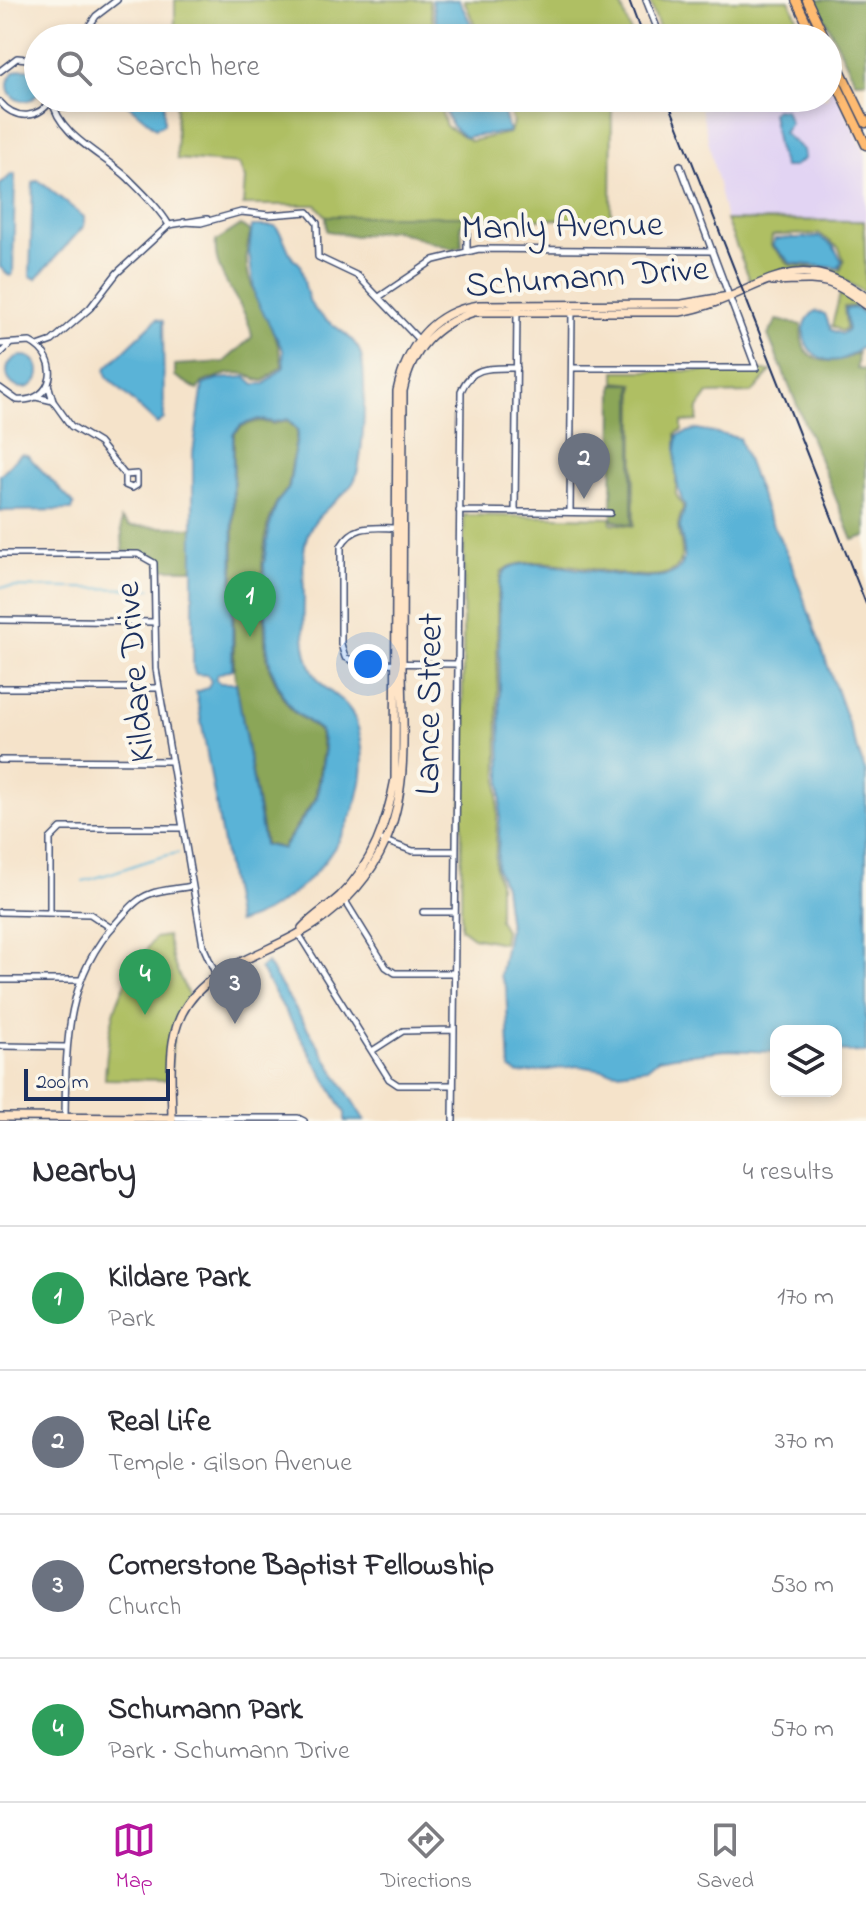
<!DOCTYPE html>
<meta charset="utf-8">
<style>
:root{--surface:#fff;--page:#f2f2f3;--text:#2b2b33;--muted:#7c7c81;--line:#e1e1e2;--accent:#b5179e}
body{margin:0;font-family:"Indie Flower",sans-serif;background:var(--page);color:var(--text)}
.controls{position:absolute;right:24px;bottom:24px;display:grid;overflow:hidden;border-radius:16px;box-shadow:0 4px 12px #0003}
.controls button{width:72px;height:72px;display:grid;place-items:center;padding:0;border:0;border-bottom:2px solid var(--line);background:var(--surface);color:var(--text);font:40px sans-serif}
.scale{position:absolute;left:24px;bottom:20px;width:146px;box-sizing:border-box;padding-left:8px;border:4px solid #1b2f5e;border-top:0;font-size:22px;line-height:28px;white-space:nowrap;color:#1b2f5e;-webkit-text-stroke:6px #fbf7ec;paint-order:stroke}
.you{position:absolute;left:368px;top:664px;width:28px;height:28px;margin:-20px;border:6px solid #fff;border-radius:50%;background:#1a73e8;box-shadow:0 0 0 12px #1a73e833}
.badge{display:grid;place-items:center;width:52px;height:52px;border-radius:50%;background:var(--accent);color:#fff;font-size:26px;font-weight:700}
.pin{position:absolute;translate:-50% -66px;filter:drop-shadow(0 2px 4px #0008)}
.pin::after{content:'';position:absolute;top:42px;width:28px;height:24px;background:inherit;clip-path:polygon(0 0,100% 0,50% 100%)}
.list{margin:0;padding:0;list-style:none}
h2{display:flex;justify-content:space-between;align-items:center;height:104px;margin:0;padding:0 32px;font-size:34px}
h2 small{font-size:26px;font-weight:400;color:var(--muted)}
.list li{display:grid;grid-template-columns:52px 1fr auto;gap:24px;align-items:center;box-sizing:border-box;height:144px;padding:0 32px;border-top:2px solid var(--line)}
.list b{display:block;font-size:30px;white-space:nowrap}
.list p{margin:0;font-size:26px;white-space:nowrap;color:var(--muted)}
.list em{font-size:26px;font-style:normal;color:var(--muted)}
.icon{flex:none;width:44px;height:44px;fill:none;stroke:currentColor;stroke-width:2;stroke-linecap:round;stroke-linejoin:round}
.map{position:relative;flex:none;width:866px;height:1121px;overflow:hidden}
.search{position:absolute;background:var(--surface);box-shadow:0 4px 12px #0003;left:24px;right:24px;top:24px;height:88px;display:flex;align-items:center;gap:20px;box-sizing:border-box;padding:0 28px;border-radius:44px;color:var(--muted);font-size:30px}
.sheet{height:680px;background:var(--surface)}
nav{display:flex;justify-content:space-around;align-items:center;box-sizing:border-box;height:112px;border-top:2px solid var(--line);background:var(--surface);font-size:22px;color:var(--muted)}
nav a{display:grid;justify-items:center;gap:4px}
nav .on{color:var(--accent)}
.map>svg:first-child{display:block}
.built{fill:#e2d4f3}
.green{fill:#afbf63;stroke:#657760;stroke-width:2;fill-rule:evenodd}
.forest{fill:#8ba659;stroke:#536a5c;stroke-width:2}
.water{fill:#5ab3d7;stroke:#3a719a;stroke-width:2;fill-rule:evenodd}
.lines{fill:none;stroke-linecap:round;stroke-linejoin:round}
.stream{stroke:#5ab3d7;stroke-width:2}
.street-casing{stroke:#3c4a6e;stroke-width:8}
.secondary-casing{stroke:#3c4a6e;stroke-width:10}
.primary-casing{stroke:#3c4a6e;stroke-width:11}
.street{stroke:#fff;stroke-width:5}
.secondary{stroke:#ffe4c6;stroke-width:7}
.primary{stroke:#ffbb71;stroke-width:8}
.rail{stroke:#1b2f5e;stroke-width:2}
.labels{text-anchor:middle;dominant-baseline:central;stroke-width:8;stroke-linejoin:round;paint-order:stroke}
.street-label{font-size:36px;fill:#1b2f5e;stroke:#fbf7ec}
</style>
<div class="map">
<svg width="866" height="1121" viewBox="0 0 866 1121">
<rect width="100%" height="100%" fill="#fbf7ec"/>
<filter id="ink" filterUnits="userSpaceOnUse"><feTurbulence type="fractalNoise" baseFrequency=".0125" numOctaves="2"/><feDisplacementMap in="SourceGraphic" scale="16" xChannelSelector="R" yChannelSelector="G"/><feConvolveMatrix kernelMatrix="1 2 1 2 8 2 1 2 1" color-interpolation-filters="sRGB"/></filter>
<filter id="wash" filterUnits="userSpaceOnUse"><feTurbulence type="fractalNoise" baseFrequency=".006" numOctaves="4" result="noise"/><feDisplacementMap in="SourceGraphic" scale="32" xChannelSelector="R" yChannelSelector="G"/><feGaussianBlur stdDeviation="1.8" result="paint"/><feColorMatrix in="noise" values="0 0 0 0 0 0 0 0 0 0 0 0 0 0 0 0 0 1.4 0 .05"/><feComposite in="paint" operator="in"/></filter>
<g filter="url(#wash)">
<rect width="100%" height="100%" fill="#f5e3ca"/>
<path class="built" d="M828,79l38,75v68l-140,-2 -25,-112 25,-10h102z"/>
<path class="green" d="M175,0h254l7,38h-261z
M464,0h155l14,38h-153z
M649,0h140l18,38h-144z
M176,98h261l9,28 25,15 39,-8 3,-11 -8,-24h107l-1,122 -285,-4 -10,-11h-73l2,-26 -6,-15 -62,-5z
M726,220l138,1 2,73c-43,-31 -67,-31 -114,-9zM820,234l19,14 5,14 -4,9 -50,-6 -19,-20 1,-9 4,-1z
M841,290l25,22 -11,-6 -11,1 2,22 -5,2 -9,-5z
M615,371h156l-19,22 -44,1 -10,14 -1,13 -15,1v8l-6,3v61l7,13c-1,6 -4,11 -5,18 -1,13 10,29 -1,42 -26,29 -142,-26 -176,5l-4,29 1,197 -3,70 4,14v38l6,10 -2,13 -30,-6 -12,-9 3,-413 146,3 1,5 23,3v-142l-19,-2z
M167,936l6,26 16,35 -15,26 -5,57 -64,-1c3,-61 12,-92 50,-141z"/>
<path class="forest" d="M816,0h50v81h-11z
M326,216h141l-6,10 1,20 -9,3 -60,-19 -38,6 -28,-5z
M241,225l10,7c-19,55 28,85 31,134l-18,15c-10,0 -11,-5 -19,-7 -14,-3 -30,3 -43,9l-4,7 -23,-14v-11l49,-3 28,-25c-5,-36 -40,-58 -36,-96z
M777,320l25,5c-5,40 29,42 56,28l-1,16 9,1v166l-13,4 -85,-205z
M613,384h19v141l-20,-5z
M259,421l14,3 15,-3 9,10 -9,57 -12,15 -9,24 -5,37 3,80 4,24 13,28 10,15 26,19 5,19 -8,49 -33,50 -17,-4 -31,-174v-236l8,-8z
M121,519l8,7 64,2v41h-32l-7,-14 -31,-4z"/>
<path class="water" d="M432,0h27l19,38h-39z
M8 85a16 16 0 1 1 32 0a16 16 0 1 1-32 0Z
M120,98h44v26l-8,4z
M439,98h61l9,34 -44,5 -13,-11z
M775,109l10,1 5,13 -7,10 20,17 1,9 -12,8h-8l-7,-21 -5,-34z
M12,174h3l-2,100 -3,2 -10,-9v-82z
M38,180l46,37v9l-48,53 -6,-3 3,-94z
M252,226h23c10,10 10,19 17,31 4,8 4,0 8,8 5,13 4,28 12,41 11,17 40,26 48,46 8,20 4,115 -7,131 -12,17 -32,26 -42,44 -11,19 -7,50 -7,72 -1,31 -3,68 23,90 12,10 22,15 28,30 32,81 -40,183 -118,204l-41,-231 12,-4 3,-7 -4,-6 -12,-1 -2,-7v-214l10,-68 14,-6 29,-2 8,7h11l19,-17 -1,-17 -28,-53 -6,-45zM258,419l15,3 15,-3 10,12 -9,57 -12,15 -8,25 -5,36 3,80 4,24 12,27 10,15 27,20 5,19 -8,49 -34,51 -19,-4 -28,-162h-16l-5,-4 3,-5 14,-5 1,-235 8,-9z
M820,237l13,9 9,15 -3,7 -48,-5 -18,-18 2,-6z
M854,308l12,7v29c-8,6 -17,14 -27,16 -30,5 -48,-30 -24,-49l10,3 6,16 10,4 7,-4 -3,-21z
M157,319l6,2 1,98 -7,5 -50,-47 -2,-8z
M7 372a16 16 0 1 1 32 0a16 16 0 1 1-32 0Z
M697,429l42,9 28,75 22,44 77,216v280l-30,-2v-20h-60v21l-49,-2 -53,6 -16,3 -11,9 -29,4 -41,-6 -58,8 -9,-5 -4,-82 -6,-11 9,-49 -5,-41 -7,-18 4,-70 -2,-197c0,-9 0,-22 6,-30 24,-26 155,29 176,-5 7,-11 1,-24 -1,-36 -1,-7 4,-16 5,-24 -11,-19 -11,-50 -7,-71z
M21,454l6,1 47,49 -2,6 -72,1v-36z
M267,963l98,158h-20v-8l-85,-145z"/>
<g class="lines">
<path class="stream" d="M0,587l151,2
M83,881c35,-8 59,-21 95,-28"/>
</g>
</g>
<g filter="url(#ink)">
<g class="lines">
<defs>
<path id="street" d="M646,0l15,38
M81,38l15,-22 21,-16
M0,71l17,-13 21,2
M686,98l14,7 18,-7
M52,99c6,37 51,55 76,79 14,14 31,30 41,47
M0,102c16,19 39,17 52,-3
M184,222l17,1 40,-11 28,3 39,-3 9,11 1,34 40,19 61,64
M169,225l38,-6
M467,225v26
M379,297l55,-37 45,-11 232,2
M0,344l30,-2c32,16 25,61 -13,58l-17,-12
M38,346l14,-5 38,-33 27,-35 52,-48
M0,354l10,-10
M572,368h184l-76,-203
M48,384l5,17 18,25 28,17 26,32v10l7,3 5,-3v-11l-12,1
M36,397l17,4
M459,511l151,2
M515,512l2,-203
M570,512l2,-203
M397,528c-23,0 -43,-5 -56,18v98l4,13 12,6 101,1
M0,554h138l16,9 2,106 47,277 13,29
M0,620l155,2
M0,688h159
M0,760l171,1
M379,839l34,12h43
M344,899l42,68 9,6h60
M0,912l90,2 21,14
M423,912h32
M50,913v-74l11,-11h121
M298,933l91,146 9,6h55
M0,980h79
M0,1046l66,1
M372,1051l31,-20 51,-1
M65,1118c1,-72 0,-141 52,-196 10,-11 19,-23 33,-28 13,-5 28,-5 42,-8
M172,1118h126l6,3
M453,1121l8,-730c11,-26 30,-23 56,-23"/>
<path id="secondary" d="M772,281c47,-1 53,-7 94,24
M302,928c11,-12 26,-21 38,-32 33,-32 47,-74 55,-117l2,-388c10,-44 34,-79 82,-86l203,-1 47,-8
M0,1117l172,1
M172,1121c0,-25 -3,-54 1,-79 11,-74 90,-83 142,-118 30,-20 55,-47 70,-81 25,-55 17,-121 17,-179 1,-91 1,-182 1,-273 9,-41 31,-66 71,-79h206c78,-13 108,-72 186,-15"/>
<path id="primary" d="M796,0l18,38
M807,0l18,38
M828,45l38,78
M828,66l38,79"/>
</defs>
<use href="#street" class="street-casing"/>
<use href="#secondary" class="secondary-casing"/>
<use href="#primary" class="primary-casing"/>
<use href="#street" class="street"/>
<use href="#secondary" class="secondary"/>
<use href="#primary" class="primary"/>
<path class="rail" d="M629,0l14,38
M667,98l199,506"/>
</g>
</g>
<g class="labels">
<g class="street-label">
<text transform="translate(562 228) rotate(-1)">Manly Avenue</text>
<text transform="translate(587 279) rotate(-4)">Schumann Drive</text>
<text transform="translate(137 672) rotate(-95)">Kildare Drive</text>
<text transform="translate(431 704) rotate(-89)">Lance Street</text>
</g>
</g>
</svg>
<div class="controls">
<button><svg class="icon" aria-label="layers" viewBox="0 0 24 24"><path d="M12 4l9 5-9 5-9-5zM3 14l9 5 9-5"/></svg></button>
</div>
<div class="scale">200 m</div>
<div class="you"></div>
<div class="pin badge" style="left:250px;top:637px;background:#2e9e5b">1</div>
<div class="pin badge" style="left:584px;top:499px;background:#6b7280">2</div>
<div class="pin badge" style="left:235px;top:1024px;background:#6b7280">3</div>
<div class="pin badge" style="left:145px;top:1015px;background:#2e9e5b">4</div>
<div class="search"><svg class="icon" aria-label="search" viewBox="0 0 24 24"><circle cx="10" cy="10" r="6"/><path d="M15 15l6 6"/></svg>Search here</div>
</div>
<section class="sheet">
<h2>Nearby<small>4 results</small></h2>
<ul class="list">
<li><span class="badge" style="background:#2e9e5b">1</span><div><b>Kildare Park</b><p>Park</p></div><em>170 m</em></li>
<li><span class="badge" style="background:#6b7280">2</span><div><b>Real Life</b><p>Temple · Gilson Avenue</p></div><em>370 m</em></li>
<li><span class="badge" style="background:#6b7280">3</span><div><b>Cornerstone Baptist Fellowship</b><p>Church</p></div><em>530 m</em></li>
<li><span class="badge" style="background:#2e9e5b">4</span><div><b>Schumann Park</b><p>Park · Schumann Drive</p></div><em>570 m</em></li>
</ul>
</section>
<nav>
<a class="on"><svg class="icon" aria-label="map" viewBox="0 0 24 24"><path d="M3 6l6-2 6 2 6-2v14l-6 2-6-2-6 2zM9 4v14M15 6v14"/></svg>Map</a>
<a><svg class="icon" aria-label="directions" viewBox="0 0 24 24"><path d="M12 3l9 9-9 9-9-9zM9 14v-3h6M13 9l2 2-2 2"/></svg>Directions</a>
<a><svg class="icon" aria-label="saved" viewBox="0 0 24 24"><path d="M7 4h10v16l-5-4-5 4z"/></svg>Saved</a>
</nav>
